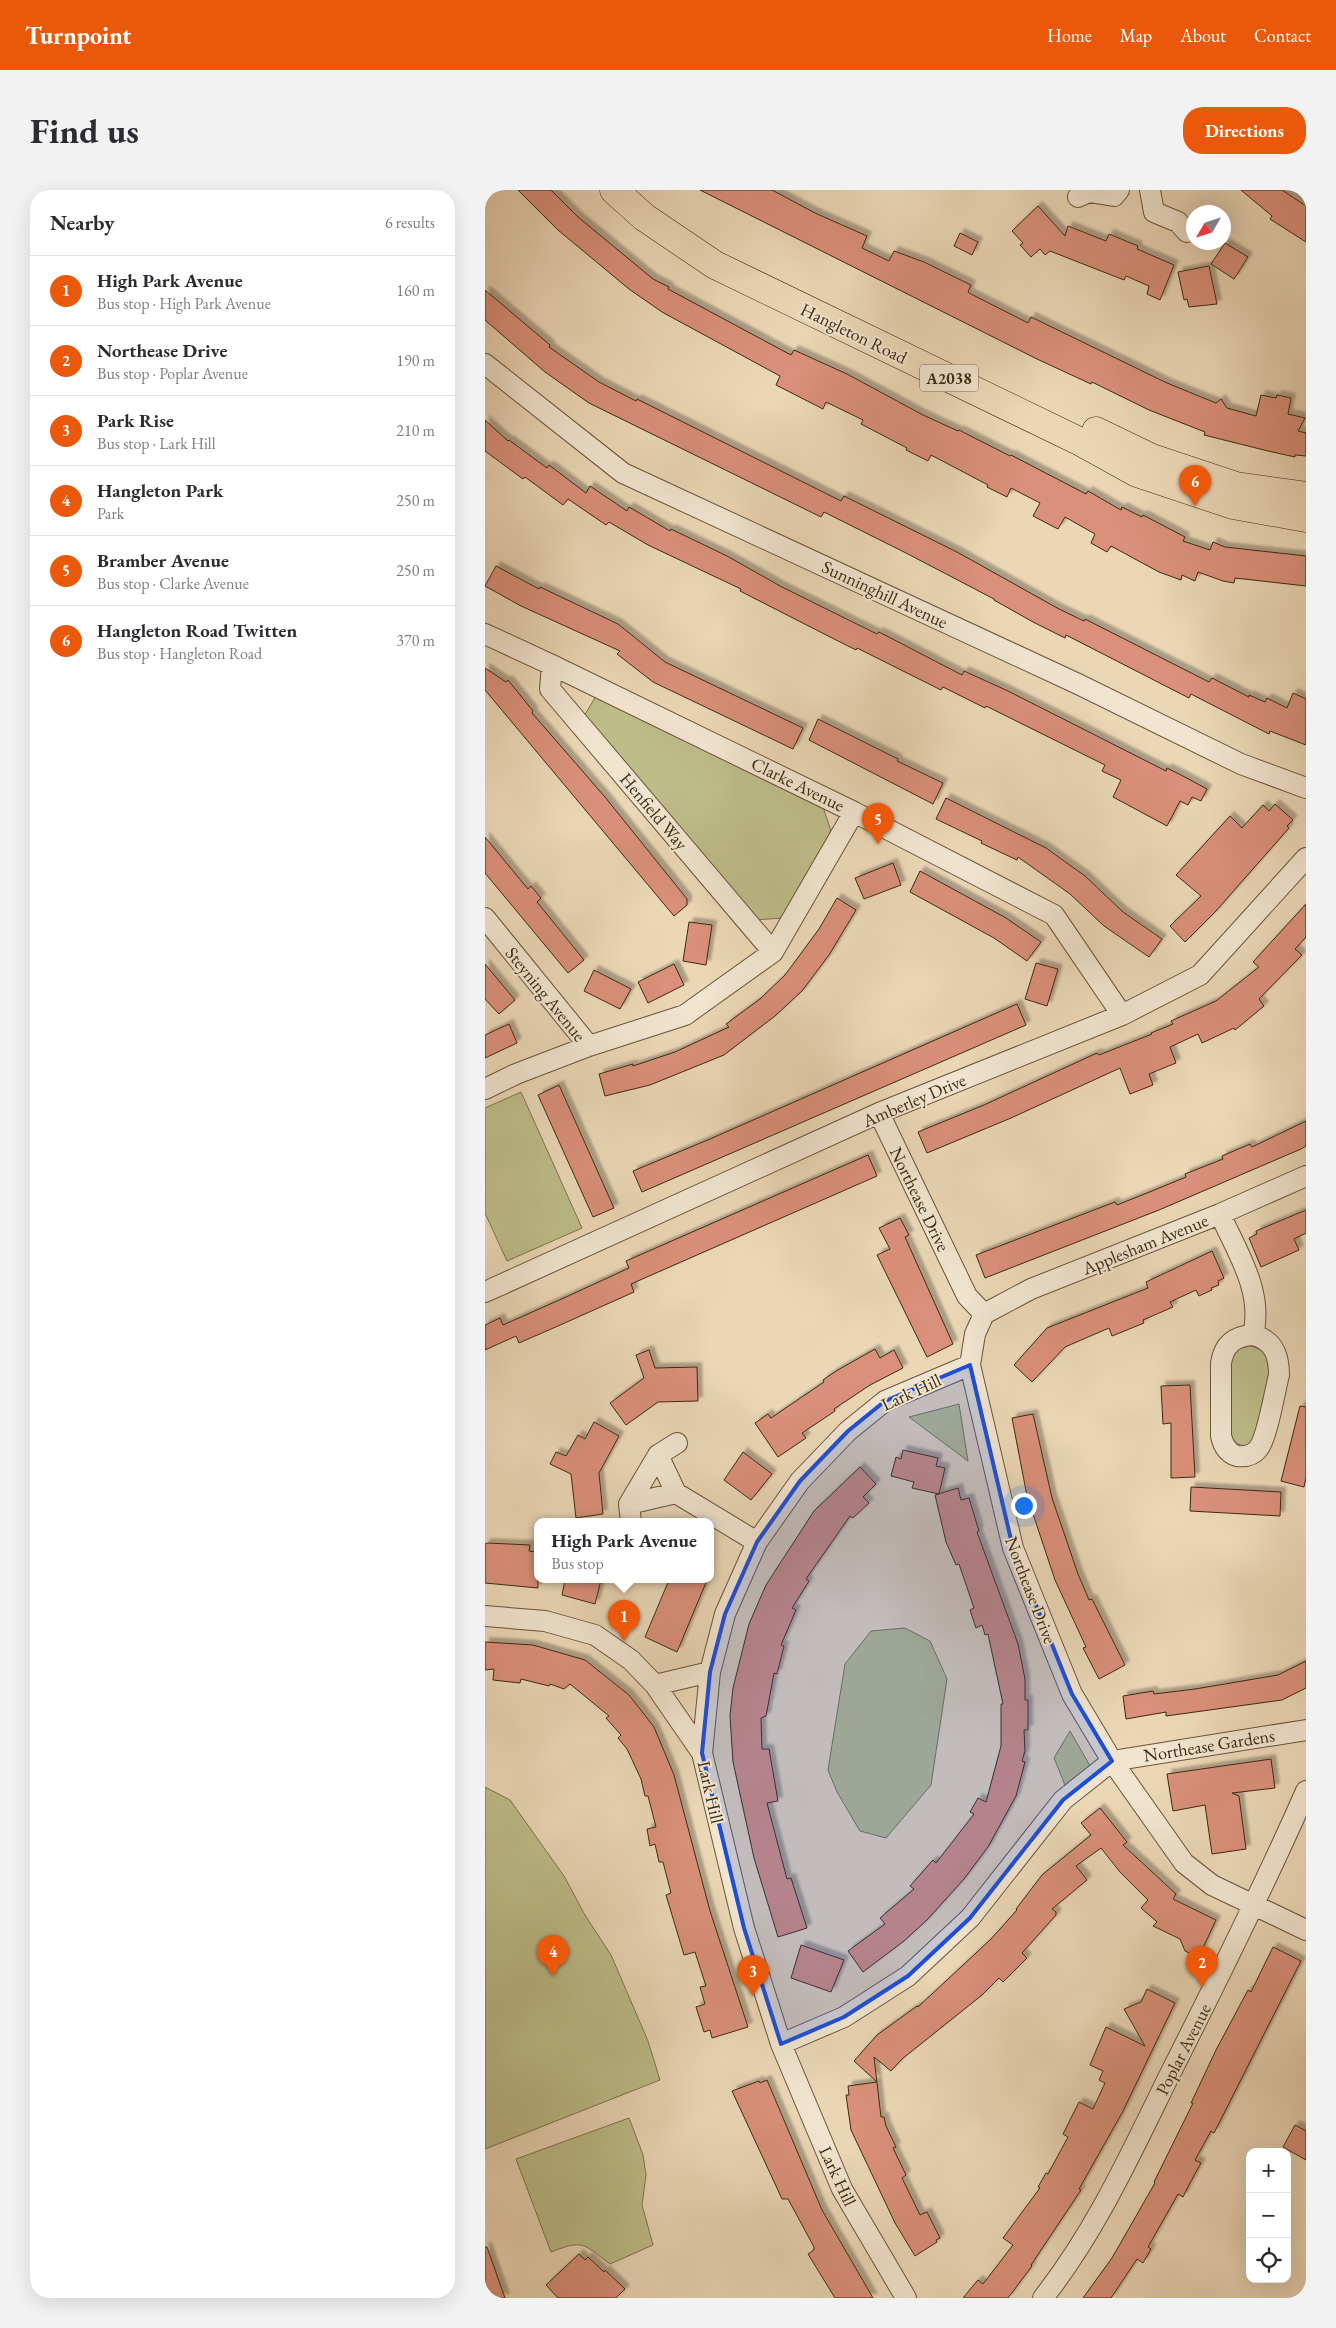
<!DOCTYPE html>
<meta charset="utf-8">
<style>
:root{--surface:#fff;--page:#f2f2f3;--text:#2b2b33;--muted:#7c7c81;--line:#e1e1e2;--accent:#ea580c}
body{margin:0;font-family:"EB Garamond",serif;background:var(--page);color:var(--text)}
.controls{position:absolute;right:15px;bottom:15px;display:grid;overflow:hidden;border-radius:10px;box-shadow:0 5px 20px #0002}
.controls button{width:45px;height:45px;display:grid;place-items:center;padding:0;border:0;border-bottom:1px solid var(--line);background:var(--surface);color:var(--text);font:25px sans-serif}
.compass{position:absolute;left:701px;top:15px;width:45px;height:45px;border-radius:50%;background:var(--surface);box-shadow:0 5px 20px #0002;rotate:231deg}
.you{position:absolute;left:538px;top:1315px;width:18px;height:18px;margin:-12px;border:4px solid #fff;border-radius:50%;background:#1a73e8;box-shadow:0 0 0 8px #1a73e833}
.badge{display:grid;place-items:center;width:32px;height:32px;border-radius:50%;background:var(--accent);color:#fff;font-size:16px;font-weight:700}
.pin{position:absolute;translate:-50% -41px;filter:drop-shadow(0 1px 2px #0008)}
.pin::after{content:'';position:absolute;top:26px;width:18px;height:15px;background:inherit;clip-path:polygon(0 0,100% 0,50% 100%)}
.popup{position:absolute;left:49px;top:1328px;width:180px;height:65px;box-sizing:border-box;display:grid;place-content:center;border-radius:10px;background:var(--surface);filter:drop-shadow(0 1px 4px #0005);font-size:16px;white-space:nowrap;color:var(--muted)}
.popup b{font-size:19px;color:var(--text)}
.popup::after{content:'';position:absolute;left:50%;top:100%;margin-left:-10px;border:10px solid transparent;border-top-color:var(--surface)}
.list{margin:0;padding:0;list-style:none}
h2{display:flex;justify-content:space-between;align-items:center;height:65px;margin:0;padding:0 20px;font-size:21px}
h2 small{font-size:16px;font-weight:400;color:var(--muted)}
.list li{display:grid;grid-template-columns:32px 1fr auto;gap:15px;align-items:center;box-sizing:border-box;height:70px;padding:0 20px;border-top:1px solid var(--line)}
.list b{display:block;font-size:19px;white-space:nowrap}
.list p{margin:0;font-size:16px;white-space:nowrap;color:var(--muted)}
.list em{font-size:16px;font-style:normal;color:var(--muted)}
.icon{flex:none;width:28px;height:28px;fill:none;stroke:currentColor;stroke-width:2;stroke-linecap:round;stroke-linejoin:round}
.map{position:relative;flex:none;width:821px;height:2108px;overflow:hidden;border-radius:20px}
header{display:flex;align-items:center;gap:30px;box-sizing:border-box;height:70px;padding:0 25px;background:var(--accent);color:#fff}
header strong{font-size:24px}
nav{display:flex;gap:28px;margin-inline-start:auto;font-size:18px}
.intro{display:flex;align-items:center;justify-content:space-between;box-sizing:border-box;height:120px;padding:0 30px}
h1{margin:0;font-size:35px}
.button{padding:12px 22px;border-radius:20px;background:var(--accent);color:#fff;font-size:18px;font-weight:700}
main{display:flex;gap:30px;padding:0 30px}
aside{flex:1;background:var(--surface);border-radius:20px;box-shadow:0 5px 20px #0002}
.map>svg:first-child{display:block}
.green{fill:#bdbd89;stroke:#7d734c}
.building{fill:#da907a;stroke:#3d2910;filter:url(#shadow)}
.lines{fill:none;stroke-linecap:round;stroke-linejoin:round}
.street-casing{stroke:#68543a;stroke-width:22}
.primary-casing{stroke:#3d2910;stroke-width:29}
.street{stroke:#f2e5d0;stroke-width:20}
.primary{stroke:#ebd7b6;stroke-width:28}
.marked{fill:#1d4ed8;fill-opacity:0.2;stroke:#1d4ed8;stroke-width:4;stroke-linejoin:round}
.labels{text-anchor:middle;dominant-baseline:central;stroke-width:4;stroke-linejoin:round;paint-order:stroke}
.shield{fill:#f2e5d0;stroke:#73614a;stroke-width:1}
.shield-label{font-size:16px;font-weight:bold;fill:#3d2910}
.street-label{font-size:18px;fill:#3d2910;stroke:#f2e5d0}
</style>
<header>
<strong>Turnpoint</strong>
<nav><a>Home</a><a>Map</a><a>About</a><a>Contact</a></nav>
</header>
<div class="intro"><h1>Find us</h1><a class="button">Directions</a></div>
<main>
<aside>
<h2>Nearby<small>6 results</small></h2>
<ul class="list">
<li><span class="badge">1</span><div><b>High Park Avenue</b><p>Bus stop · High Park Avenue</p></div><em>160 m</em></li>
<li><span class="badge">2</span><div><b>Northease Drive</b><p>Bus stop · Poplar Avenue</p></div><em>190 m</em></li>
<li><span class="badge">3</span><div><b>Park Rise</b><p>Bus stop · Lark Hill</p></div><em>210 m</em></li>
<li><span class="badge">4</span><div><b>Hangleton Park</b><p>Park</p></div><em>250 m</em></li>
<li><span class="badge">5</span><div><b>Bramber Avenue</b><p>Bus stop · Clarke Avenue</p></div><em>250 m</em></li>
<li><span class="badge">6</span><div><b>Hangleton Road Twitten</b><p>Bus stop · Hangleton Road</p></div><em>370 m</em></li>
</ul>
</aside>
<div class="map">
<svg width="821" height="2108" viewBox="0 0 821 2108">
<defs>
<filter id="shadow"><feDropShadow dx="4.5" dy="-4.5" stdDeviation="1" flood-color="#0004"/></filter>
</defs>
<rect width="100%" height="100%" fill="#ebd7b6"/>
<filter id="stains"><feTurbulence type="fractalNoise" baseFrequency=".004" numOctaves="4"/><feColorMatrix values="0 0 0 0 .2 0 0 0 0 .09 0 0 0 0 .02 0 0 0 .5 -.17"/></filter>
<radialGradient id="worn" r=".72"><stop offset=".6" stop-color="#630" stop-opacity="0"/><stop offset="1" stop-color="#630" stop-opacity=".3"/></radialGradient>
<path class="green" d="M111,506l227,111 8,24 -48,87 -28,2 -171,-204z
M36,902l61,136 -75,33 -22,-48v-105z
M766,1156l13,5 7,16 -14,65 -4,10 -8,4 -8,-2 -6,-8c0,-20 -8,-65 3,-82 4,-6 10,-7 17,-8z
M474,1214l9,57 -59,-44z
M420,1438l25,13 17,38 -16,106 -45,53 -26,-7 -23,-39 -9,-22 17,-106 26,-33z
M585,1541l23,40 -26,19 -13,-32z
M0,1597l25,13 54,76 21,39 26,40 37,86 12,39 -175,69z
M144,1928l14,37 3,20 -4,30 11,40 -43,19c-27,-20 -26,-25 -59,-12l-35,-93z"/>
<path class="building" d="M33,0h33l27,27 75,62 16,8 -1,2 123,66 3,-5 53,24 76,41 35,16 1,-1 51,26 1,-1 75,39 2,-3 33,19 1,-3 20,10 1,-2 42,22 -2,4 27,9 3,-8 12,5 81,9v30l-71,-8 -1,5 -11,-2 -25,-9 -3,9 -13,-6 -1,5 -22,-8 -48,-26 -4,6 -16,-9 4,-9 -30,-17 -7,12 -25,-13 7,-13 -29,-15 -4,9 -20,-10 1,-2 -57,-30 -3,6 -22,-11 1,-2 -46,-24 2,-4 -37,-18 -3,7 -47,-24 4,-9 -118,-64 -33,-23 -71,-59z
M215,0h72l43,23 52,23 -5,12 27,13 5,-10 30,11 47,23 -3,7 3,2 57,29 3,-6 136,66 49,20 5,-4 6,9 29,8 5,-21 15,3 1,-3 14,3 -3,16 17,4 -7,13 8,2v23l-11,-1v2l-27,-6 -64,-16 1,-3 -56,-22 -57,-28 -1,2 -54,-25z
M756,0h41l24,16v36l-36,-23 2,-3z
M553,16l27,30 3,-10 38,15 3,-7 29,12 -1,3 37,16 -14,35 -13,-6 2,-8 -23,-10 -2,4 -74,-29 -5,4 -5,-6 -9,8 -11,-12 3,-2 -11,-12z
M475,43l18,9 -6,13 -18,-9z
M740,53l23,14 -14,22 -23,-15z
M724,76l8,38 -28,3 -2,-8 -3,1 -6,-28z
M0,100l65,55 -1,2 50,35 37,19 1,-2 204,102 3,-5 113,56 102,57 25,12 1,-2 124,63 3,-4 37,19v-2l16,7 2,-4 20,10 6,-15 13,6v46l-36,-14 -1,3 -78,-40 -2,4 -123,-63 -1,3 -32,-16 -39,-22v-1l-88,-46 -82,-41 -3,5 -232,-114 -44,-31 -60,-52z
M0,230l23,21 1,-1 38,28 2,-3 37,28 4,-7 37,25 2,-4 41,24 1,-2 56,27 55,31 95,47 2,-2 83,43 2,-4 44,20 158,80 1,-3 16,8 24,13 -6,12 -9,-4 -4,8 -8,-4 -13,25 -54,-29 8,-17 -19,-9 3,-6 -119,-59 -1,2 -42,-21 -2,3 -84,-42 -1,2 -16,-8 -100,-51 1,-2 -93,-44 -39,-23 -3,3 -38,-26 -5,6 -38,-28 -2,2 -38,-28z
M11,376l43,23 1,-2 78,37 47,38 138,66 -10,21 -140,-67 -36,-28 3,-3 -99,-45 -36,-20z
M0,478l21,14 2,-2 25,31 -1,2 73,84 82,102v6l-13,11 -189,-226z
M333,529l80,40 -1,2 46,22 -10,21 -124,-64z
M461,608l100,50 39,28 38,36 39,27 -13,18 -45,-31 -34,-32 -52,-37 -1,3 -36,-17 1,-2 -46,-22z
M790,614l18,16 -6,6 2,2 -73,83 -31,31 -15,-16 31,-30 -25,-21 54,-59 12,12 21,-23 6,6z
M0,647l43,52 3,-3 10,12 -4,4 47,58 -16,13 -83,-100z
M408,673l8,22 -37,14 -9,-21z
M435,681l86,47 35,24 -14,19 -33,-23 -84,-46z
M352,708l19,12 -27,45 -27,36 -27,25 -51,39 -74,30 -45,11 -6,-22 34,-10v2l42,-14 54,-25 -3,-3 34,-25 25,-24 34,-46z
M821,714v33l-11,12 7,6 -43,44 5,7 -29,24 -1,-2 -32,15 -4,-9 -28,13 6,16 -27,11 4,11 -23,9 -10,-26 -109,50 -84,35 -9,-21 66,-27 113,-52 2,2 53,-21 -1,-1 22,-9 -2,-3 45,-20 43,-34 -6,-5z
M204,732l23,3 -6,40 -23,-4z
M551,773l22,6 -11,37 -22,-7z
M0,774l30,36 -16,14 -14,-15z
M189,774l10,21 -36,18 -10,-21z
M109,780l37,19 -11,20 -36,-18z
M532,814l9,21 -384,167 -9,-21 77,-32z
M24,834l8,19 -32,15v-23z
M74,895l55,123 -21,9 -55,-122z
M821,931v25l-5,3 -142,61 -174,68 -9,-23 139,-53 2,3 35,-14 34,-14 -1,-3 38,-15 -1,-3 28,-12 2,3z
M383,965l9,21 -246,108 3,8 -76,34 -39,17 -3,-7 -31,14v-25l15,-7 3,7 63,-28 63,-29 -3,-7z
M821,1020v23l-12,6 5,11 -38,17 -12,-29 8,-4 -1,-3z
M415,1028l9,17 -4,2 48,107 -26,13 -50,-102 13,-6 -11,-21z
M727,1061l12,27 -6,3 1,4 -8,3 1,2 -13,6 -3,-6 -26,12 3,5 -30,13 1,3 -32,13 -3,-8 -44,19 -33,35 -18,-17 33,-37 101,-40 -2,-6z
M390,1159l5,9 14,-8 9,18 -33,17 -36,24 1,2 -33,22 4,5 -28,19 -23,-34 13,-9 3,4 53,-36 -1,-2 13,-9z
M164,1160l6,18 42,-1 1,34 -40,1 -32,23 -16,-22 34,-25 -8,-23z
M705,1195l5,92 -24,1v-55l-8,1 -2,-38z
M815,1216l6,1v70l-2,10 -23,-6z
M548,1224l19,84 26,76 11,26 3,-1 33,66 -26,14 -16,-31 3,-1 -31,-67 -28,-84 -15,-78z
M109,1232l25,14 -20,37 4,41 -27,4 -5,-44 -21,-10 6,-12 10,4 12,-21 7,4z
M418,1260l35,8 -2,8 9,2 -6,26 -27,-6 2,-6 -23,-6 5,-19 5,2z
M258,1262l29,22 -21,26 -27,-20z
M375,1277l16,17 -13,13 6,6 -16,15 -3,-2 -44,63 3,2 -17,27 4,2 -15,35 3,1 -7,28 -3,-1 -8,43 -5,2 1,31h7l9,52 -11,2 20,76 4,-1 16,50 -29,9 -24,-79 -21,-96 -3,-46 3,-28 16,-64 17,-39 48,-74z
M706,1297l90,5 -1,24 -90,-5z
M473,1298l3,12 8,-2 10,33 -2,1 41,112 7,35v21h3v30h-4l1,21 -3,10 3,1 -9,34 -28,51 -24,32 -37,41 -23,21 -41,31 -15,-21 37,-27 -5,-6 34,-29 -4,-3 23,-26 3,3 38,-49 -4,-2 8,-14 8,4 15,-56v-42h2l-15,-70 -3,1 -3,-10 -6,3 -6,-18 4,-2 -15,-44 -3,1 -10,-23 -11,-47z
M3,1353l42,2 -1,6 8,1 1,36 -53,-5v-39z
M80,1390h36l-6,24 -33,-9z
M184,1390h38l-30,72 -32,-15z
M0,1452l48,3 52,15 44,35 25,32 20,48 36,136 38,116 -36,11 -2,-8 -6,2 -8,-25 9,-3 -5,-17 6,-1 -11,-34 -11,3 -18,-60 5,-2 -8,-31h-4l-4,-18 -5,2 -3,-17 9,-2 -8,-31h-3l-4,-17 -14,-30 -9,-11 3,-3 -15,-17 3,-2 -39,-32 -6,5 -14,-5 -1,2 -28,-7 -1,4 -27,-3 1,-11 -9,1z
M821,1471v27l-24,12 -116,16v-4l-40,7 -3,-23 30,-5 1,3 41,-5 83,-14z
M786,1569l4,29 -43,5 7,3 7,53 -34,5 -7,-49 -32,6 -6,-37z
M615,1618l27,34 -4,3 53,49 -3,5 43,21 -23,49 -4,-16 -4,-2 -5,-12 -27,-13 4,-4 -16,-14 7,-8 -28,-28 -19,-24 -25,18 11,14 -35,29 4,3v3l-34,38 5,5 -24,24 -4,-4 -17,17 -80,64 -11,12 -17,-14 7,60h3l2,9 10,21 -3,1 13,27 -4,3 18,37 7,-3 13,26 -4,2 1,2 -22,14 -20,-33 -44,-93 -5,-35h3l-1,-9 29,-4 -23,-21 23,-26 40,-29 1,1 73,-68 26,-29 -1,-1 26,-34 49,-40 -10,-12z
M316,1755l43,15 -13,32 -40,-14z
M788,1757l28,14 -87,172 -3,-2 -16,29 6,3 -10,18 -8,16 -5,-3 -30,53 3,2 -8,14 -6,-4 -26,39h-28l29,-40 43,-75 -1,-1 39,-79h-2l25,-53 32,-60 3,2z
M662,1799l28,14 -53,110 -43,76 2,1 -50,75 1,1 -24,32h-45l15,-18 5,4 30,-39 -10,-7 37,-50 -2,-1 8,-14 2,1 20,-37 -5,-3 16,-32 14,7 12,-26 -6,-3 4,-9 -13,-6 16,-38 39,19 -21,-37 17,-7z
M282,1890l55,130 51,88h-38l-27,-44 6,-4v-3l-26,-48h-6l-50,-108 27,-10 1,2z
M810,1935l11,6v29l-23,-13z
M0,2057h2l18,51h-20z
M94,2064l6,6 3,-3 16,15 1,-2 20,19 -9,9h-58l-12,-13z"/>
<g class="lines">
<defs>
<path id="street" d="M665,0l4,22 24,10 9,10
M593,7l11,-5 25,4 5,-6
M0,174l138,109 455,211 163,80 65,24
M0,444l67,31 302,147 200,103 68,100
M67,475l-2,24 223,263
M0,728l104,128
M0,899l31,-15 73,-28 96,-31 88,-63 81,-140
M394,923l88,183 17,18
M735,1024c17,38 44,78 33,121 21,5 26,21 26,40 -4,15 -12,64 -21,74 -5,6 -13,8 -21,7 -10,-3 -14,-11 -16,-20v-73c3,-19 14,-27 32,-28
M0,1102l394,-179 243,-98 78,-40 106,-117
M499,1124l-9,20 -5,31 43,183 59,146 40,67 72,102 28,22 94,45
M499,1124l47,-25 189,-75 86,-38
M173,1265l18,38
M144,1314l29,-49 19,-12
M146,1332l-2,-18 47,-11 81,49
M0,1426l60,5 50,14 36,25 24,25 47,68
M170,1495l55,-13
M296,1854l63,-27 64,-41 62,-58 93,-118 49,-39 194,-31
M421,2108l-64,-109 -61,-145 -37,-116 -42,-175 8,-81 15,-58 32,-72 43,-61 48,-50 37,-30 85,-36
M558,2108c53,-67 89,-147 127,-224 47,-93 94,-187 136,-283"/>
<path id="primary" d="M129,0l30,27 71,48 366,177 56,31 96,32 73,13
M611,241l56,27 84,28 70,10"/>
</defs>
<use href="#street" class="street-casing"/>
<use href="#primary" class="primary-casing"/>
<use href="#street" class="street"/>
<use href="#primary" class="primary"/>
</g>
<path class="marked" d="M485,1175l43,183 59,146 40,67 -49,39 -93,118 -62,58 -64,41 -63,27 -37,-116 -42,-175 8,-81 15,-58 32,-72 43,-61 48,-50 37,-30z"/>
<g class="labels">
<rect class="shield" x="435" y="174.5" width="58" height="27" rx="4"/>
<g class="shield-label">
<text x="464" y="188">A2038</text>
</g>
<g class="street-label">
<text transform="translate(369 143) rotate(26)">Hangleton Road</text>
<text transform="translate(400 404) rotate(25)">Sunninghill Avenue</text>
<text transform="translate(313 594) rotate(26)">Clarke Avenue</text>
<text transform="translate(169 621) rotate(50)">Henfield Way</text>
<text transform="translate(61 804) rotate(51)">Steyning Avenue</text>
<text transform="translate(429 910) rotate(-23)">Amberley Drive</text>
<text transform="translate(435 1009) rotate(64)">Northease Drive</text>
<text transform="translate(660 1054) rotate(-22)">Applesham Avenue</text>
<text transform="translate(426 1202) rotate(-25)">Lark Hill</text>
<text transform="translate(546 1400) rotate(69)">Northease Drive</text>
<text transform="translate(724 1555) rotate(-9)">Northease Gardens</text>
<text transform="translate(226 1602) rotate(77)">Lark Hill</text>
<text transform="translate(698 1859) rotate(-63)">Poplar Avenue</text>
<text transform="translate(353 1986) rotate(65)">Lark Hill</text>
</g>
</g>
<rect width="100%" height="100%" filter="url(#stains)"/>
<rect width="100%" height="100%" fill="url(#worn)"/>
</svg>
<div class="controls">
<button>+</button>
<button>−</button>
<button><svg class="icon" aria-label="locate" viewBox="0 0 24 24"><circle cx="12" cy="12" r="6"/><path d="M12 2v4M12 18v4M2 12h4M18 12h4"/></svg></button>
</div>
<svg class="compass" viewBox="-18 -18 36 36"><path d="M0-13l5 13h-10z" fill="#e53935"/><path d="M0 13l5-13h-10z" fill="#7c7c81"/></svg>
<div class="you"></div>
<div class="pin badge" style="left:139px;top:1451px">1</div>
<div class="popup"><b>High Park Avenue</b>Bus stop</div>
<div class="pin badge" style="left:717px;top:1797px">2</div>
<div class="pin badge" style="left:268px;top:1806px">3</div>
<div class="pin badge" style="left:68px;top:1786px">4</div>
<div class="pin badge" style="left:393px;top:654px">5</div>
<div class="pin badge" style="left:710px;top:316px">6</div>
</div>
</main>
